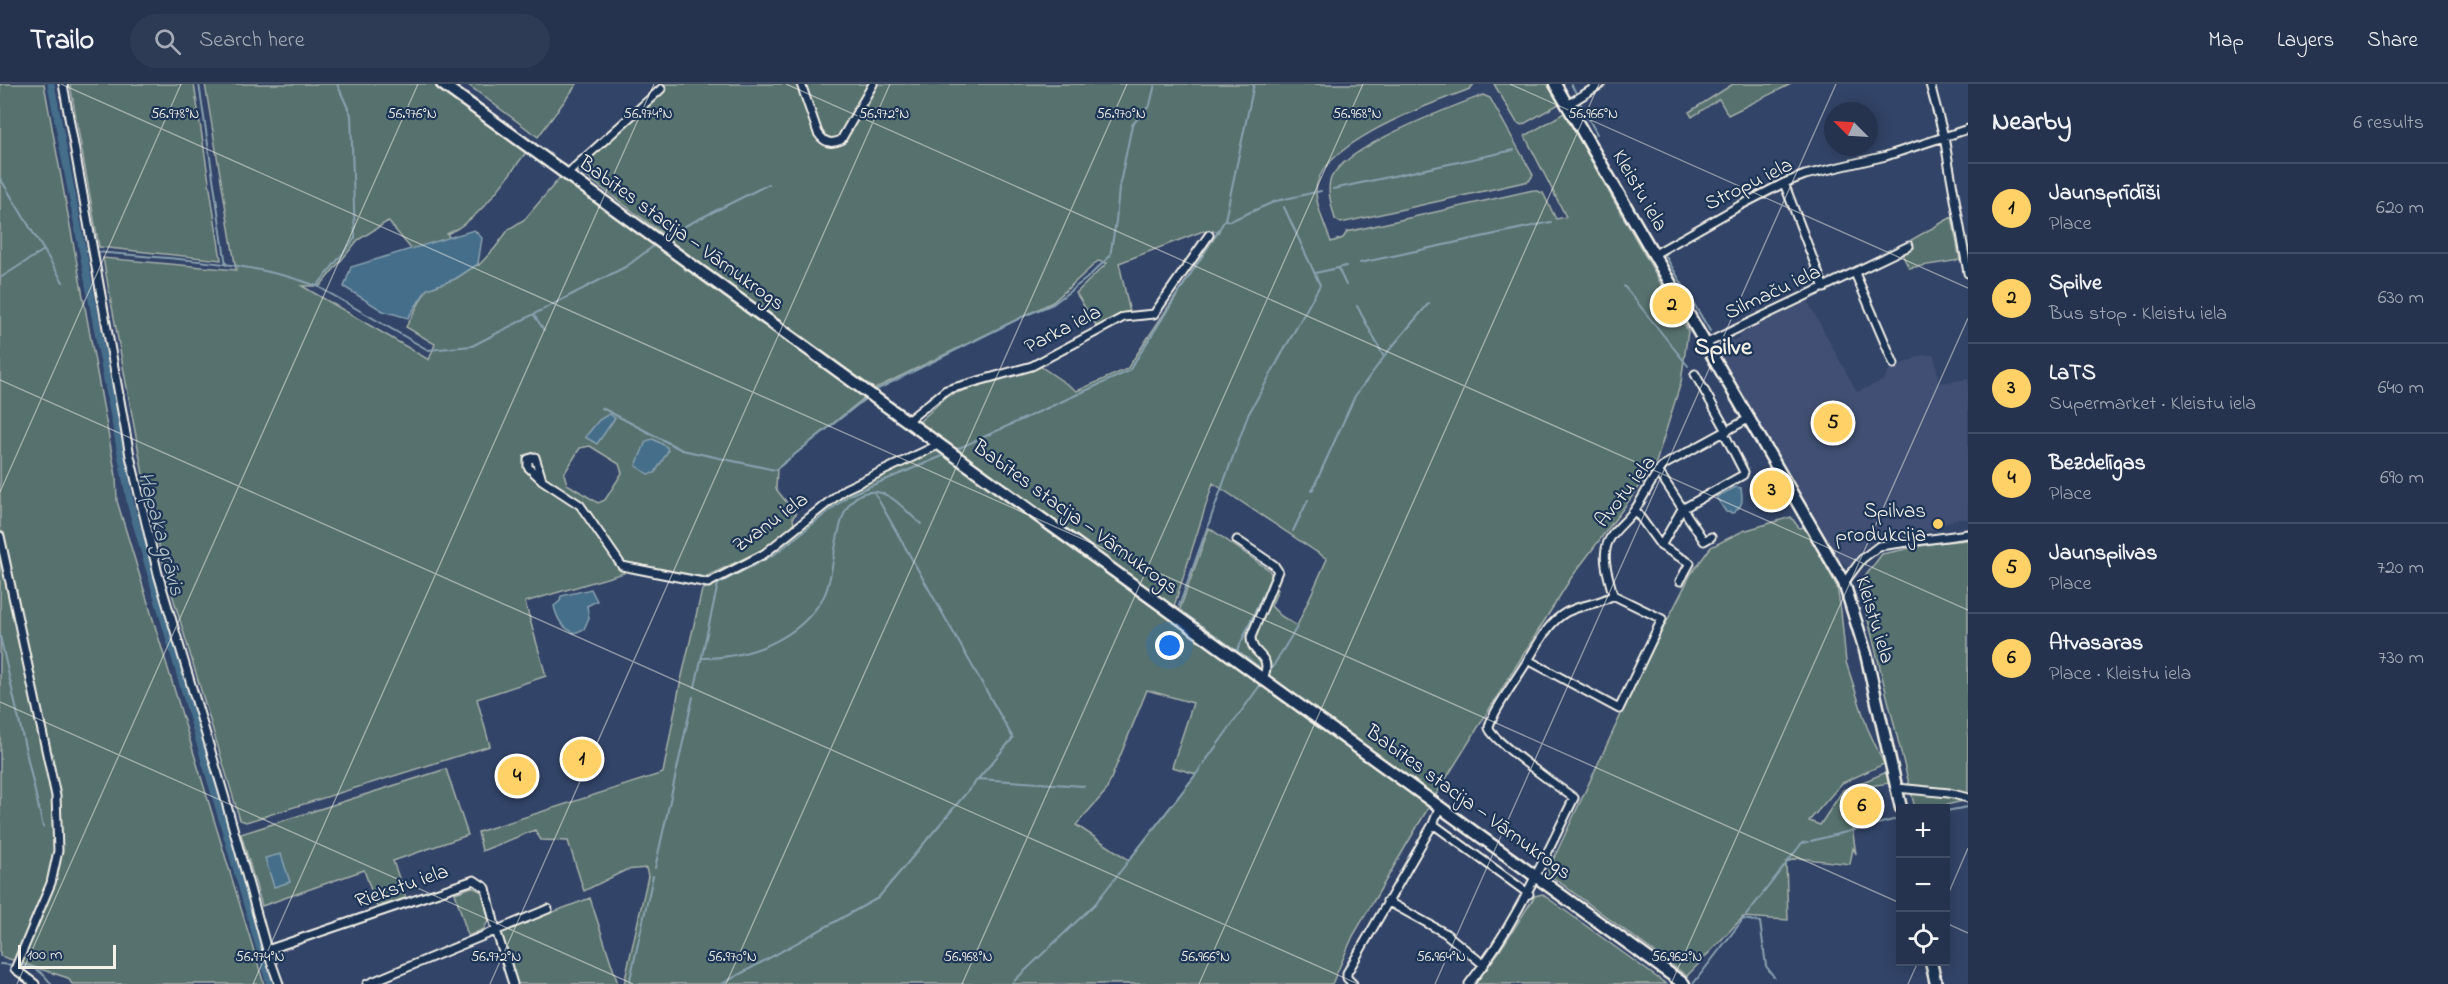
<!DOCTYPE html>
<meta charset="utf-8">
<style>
:root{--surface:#26334e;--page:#2e3b55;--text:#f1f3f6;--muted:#a4aab6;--line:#424e66;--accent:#ffd166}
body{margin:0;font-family:"Indie Flower",sans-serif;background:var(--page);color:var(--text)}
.controls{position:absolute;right:18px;bottom:18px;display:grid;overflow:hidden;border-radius:0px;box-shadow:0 3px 15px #0003}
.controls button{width:54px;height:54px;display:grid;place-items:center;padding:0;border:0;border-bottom:2px solid var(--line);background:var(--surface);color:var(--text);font:30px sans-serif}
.compass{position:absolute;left:1824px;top:18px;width:54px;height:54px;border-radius:50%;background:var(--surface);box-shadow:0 3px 15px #0003;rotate:294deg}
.scale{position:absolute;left:18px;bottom:15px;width:98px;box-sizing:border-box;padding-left:6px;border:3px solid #f4f1e8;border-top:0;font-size:16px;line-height:21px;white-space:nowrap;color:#f4f1e8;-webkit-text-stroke:4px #1d3557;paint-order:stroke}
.you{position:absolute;left:1170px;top:562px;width:21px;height:21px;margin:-15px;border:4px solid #fff;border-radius:50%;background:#1a73e8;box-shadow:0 0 0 9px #1a73e833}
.badge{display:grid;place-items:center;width:39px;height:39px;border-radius:50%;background:var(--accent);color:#111;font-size:20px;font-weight:700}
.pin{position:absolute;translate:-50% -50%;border:3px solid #fff;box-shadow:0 2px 6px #0006}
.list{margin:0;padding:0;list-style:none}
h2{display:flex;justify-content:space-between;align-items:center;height:78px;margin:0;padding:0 24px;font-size:26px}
h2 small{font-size:20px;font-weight:400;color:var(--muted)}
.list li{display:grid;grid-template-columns:39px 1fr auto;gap:18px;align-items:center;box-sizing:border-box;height:90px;padding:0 24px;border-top:2px solid var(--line)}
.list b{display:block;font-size:22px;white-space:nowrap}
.list p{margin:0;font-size:20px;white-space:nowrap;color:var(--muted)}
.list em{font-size:20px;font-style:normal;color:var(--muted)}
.icon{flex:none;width:33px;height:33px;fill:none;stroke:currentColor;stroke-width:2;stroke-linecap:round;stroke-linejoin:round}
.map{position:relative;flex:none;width:1968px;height:900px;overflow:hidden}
header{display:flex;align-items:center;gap:36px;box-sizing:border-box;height:84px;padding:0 30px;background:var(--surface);border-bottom:2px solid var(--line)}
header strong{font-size:28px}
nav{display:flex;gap:33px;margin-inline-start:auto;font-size:21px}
.search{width:420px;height:54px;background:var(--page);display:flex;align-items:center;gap:15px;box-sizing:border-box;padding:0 21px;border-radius:33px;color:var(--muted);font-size:22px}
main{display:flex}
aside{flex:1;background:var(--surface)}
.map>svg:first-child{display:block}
.built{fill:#414f73}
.green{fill:#57716e;stroke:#a6b1ab;stroke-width:1.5;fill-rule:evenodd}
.water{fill:#446e8b;stroke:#8aa2b0;stroke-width:1.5}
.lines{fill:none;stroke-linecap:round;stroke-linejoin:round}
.stream{stroke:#8aa2b0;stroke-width:2}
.canal{stroke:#446e8b;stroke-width:7}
.street-casing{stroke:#f4f1e8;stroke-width:11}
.secondary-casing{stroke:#f4f1e8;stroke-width:15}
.street{stroke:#1d3557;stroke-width:7}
.secondary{stroke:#1d3557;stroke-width:10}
.ticks{fill:none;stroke:#f4f1e8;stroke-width:1.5;stroke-opacity:0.45}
.poi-dot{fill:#ffd166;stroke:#1d3557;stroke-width:2}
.labels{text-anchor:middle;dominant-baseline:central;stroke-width:4.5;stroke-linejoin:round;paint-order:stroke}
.street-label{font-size:21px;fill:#f4f1e8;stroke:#1d3557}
.poi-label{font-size:21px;fill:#f4f1e8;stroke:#1d3557;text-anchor:end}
.water-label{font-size:22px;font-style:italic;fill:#b6c3c7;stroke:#1d3557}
.quarter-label{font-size:24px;font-weight:bold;fill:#f4f1e8;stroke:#1d3557}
.ticks-label{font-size:15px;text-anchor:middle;fill:#f4f1e8;stroke:#1d3557;stroke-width:4.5;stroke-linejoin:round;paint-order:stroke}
</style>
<header>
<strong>Trailo</strong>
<div class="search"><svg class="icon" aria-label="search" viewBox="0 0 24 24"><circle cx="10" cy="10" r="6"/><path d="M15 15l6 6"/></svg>Search here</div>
<nav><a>Map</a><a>Layers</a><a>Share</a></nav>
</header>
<main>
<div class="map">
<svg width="1968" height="900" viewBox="0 0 1968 900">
<rect width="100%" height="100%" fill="#324468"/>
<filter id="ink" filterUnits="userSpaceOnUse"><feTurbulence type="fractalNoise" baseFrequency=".0167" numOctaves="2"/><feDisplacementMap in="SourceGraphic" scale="12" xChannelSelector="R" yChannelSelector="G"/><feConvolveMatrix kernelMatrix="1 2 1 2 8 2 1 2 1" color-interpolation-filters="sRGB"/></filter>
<g filter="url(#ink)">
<path class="built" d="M1807,216l50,92 27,-12 6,-11 33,-14h11l5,28 29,-4v140h-14l-19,11 -59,8 -14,11 -14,18 -8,-7 -124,-213 4,-7 7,-2 6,2 6,-2 2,-7z"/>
<path class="green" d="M0,0h44l72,392 1,25 147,483h-192l-4,-6 -68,-22z
M70,0h124l27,176 -122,-13z
M205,0h231l91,67c-22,29 -46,68 -80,83l3,4 -38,12 -24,-29 -30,19 -38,46h-18l127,74 6,-16 -29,-17 21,-38 28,-10 23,-15 1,1 16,-17 14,-19 16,-10 38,-45 90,67 10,-7 -84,-63 4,-7 82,-75 -3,-5h812l-4,5c-38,14 -157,56 -154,104 1,17 10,34 15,49l12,-4 4,-6 186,-42 10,3 13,26 10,-2 -41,-81 39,-23 124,218 -7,51 -26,84 -84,112 -137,220 -81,138 -21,48h-708l24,-108 -2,-8 -20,2 -42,21 -16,-50 -27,-1 -6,-10 -53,21 -4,-19 185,-59 16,-84 23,-99 73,-41 71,-58 98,-47 -25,-22 28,-26 93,-30 37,25 50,-22 92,-138h-16l-84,32 11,50 -11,2 -22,12 -21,-34 31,-30 -9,-2 -45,41 -183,89 -195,-136 11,16 6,-1 172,128 -87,71 -1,20 20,25 -3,3 1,10 -34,24 -55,26 -81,-15v11l-99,29 21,74 -69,23 13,47 -244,76 -6,-2 -73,-243 -18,-70 -46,-249 133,12zM590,362l29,18 3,9 -17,27 -7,3 -31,-19 -3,-10 16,-26zM1213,399l114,76 -30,67 -16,-10 -10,-10 7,-16 -11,-5 5,-10 -3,-5 -60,-42 -33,92 -6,-1zM1147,606l46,13 -21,64 24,7 -67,86 -53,-35 30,-34z
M467,0h110l-39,53z
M1494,0h54l11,20 -37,21 -5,-2z
M1733,0h58l-63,31 -9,-16 -27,18 -3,-5z
M1483,11l7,3 43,77 -4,6 -188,42 -6,-4c-3,-12 -9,-29 -4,-41 15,-32 118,-70 152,-83z
M1952,133l8,43 -51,8 -7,-14 12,-6 -3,-8z
M1791,433l8,11 6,-1 32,60 4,24 5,51 21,65 17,37 -42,19 -33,38 11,4 23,-35 44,-18 3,11 -40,6 2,38 4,27 -3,-6 -3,16 -52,-6 -12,4 2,58 -45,-3 -56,59 -140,-103 91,-195 53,-104 20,-27 32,-16z
M1968,456v260l-35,8h-18l-50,-200 -4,-26 21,-28 53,-11z
M446,685l22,66 -75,26 13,37 -29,9 -13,-37 -102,36 -21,-72z
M472,803l10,5 7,27 -5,10 -16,7 -13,-43z
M1542,810l124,90h-192l25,-32 36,-56z
M590,814l28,86h-103l-14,-52z"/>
<path class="water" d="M474,146l8,8 -4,26 -23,15 -28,10 -19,29 -25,-7 -39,-24 7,-20z
M609,330l6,4 -18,26 -12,-7 14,-17z
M653,355l14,8 1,4 -13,22 -7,1 -12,-8 10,-25z
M1736,403l5,1c2,13 2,18 -8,25l-7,-1 -10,-15z
M591,505l6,12 -10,5 2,12 -5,11 -9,4c-13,-5 -18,-14 -21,-27l6,-5 1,-5z
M281,770l9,28 -16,5 -9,-29z"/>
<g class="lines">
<path class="stream" d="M199,0l27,181
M1571,0l5,9
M1580,19l17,31
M0,94l63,104
M1333,105l181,-39
M1225,136l5,1 46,-20 45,-10
M663,153l106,-53
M82,166l9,1
M96,168c74,7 151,8 221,34l111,64 44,-4 155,-80 28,-21
M1663,168l47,79
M1360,179l191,-41
M1338,184l8,-2
M1315,189l23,-5 8,17
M0,194l44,-28
M317,202l38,-48 -4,-123 -14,-31
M1624,202l64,80
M534,231l10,15
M1385,271l44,-52
M874,307l150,-75 29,-12 33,-25 24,-23 6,-35 3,-33 13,-63 18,-20 5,-21
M602,324l80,42 93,20 90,-71
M957,365l172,-78 96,-151 29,-136
M987,403l263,190
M1312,407l43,-95 29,-39 -27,-51
M874,408l139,246 -35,41
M1293,447l15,-31
M1179,522l69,-191 72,-130 -36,-78
M1185,530l73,52
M0,552l43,191
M1237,567l35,-76
M702,574c48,0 98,-19 122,-62 15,-27 6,-110 53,-104 18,3 30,21 44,32
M1267,592l30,-49
M695,603l23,-103 57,-30 74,-59 96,-40
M1443,719l57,41
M1946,727l22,-4
M1811,757l86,-22
M655,784l38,-171
M1743,835l17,3 6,44 8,11
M0,880l15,1
M19,881c16,2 23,6 32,19
M629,900l24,-108
M722,900l156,-86 100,-119 106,7
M1011,900l84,-80 102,-131 64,-89
M1693,900l109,-141 6,-1"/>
<path class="canal" d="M51,0l80,422 139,478"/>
<defs>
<path id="street" d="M63,0l67,372 28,118 66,221 43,155 12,34
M801,0l17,49c6,9 12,12 23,7l32,-56
M1930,0l14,53 24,136
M1567,21l34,-21
M566,91l95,-86
M1784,99l40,105
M1653,171l88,-50 43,-22 21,-8 81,-19 82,-27
M1855,189l39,91
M1705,260l204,-98
M1695,290l32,57
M906,338l40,-32 86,-24 92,-49 30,-3 55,-79
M1658,387l46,70 7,-4
M542,396l-7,-23 -7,2v8l14,13 38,25 42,61 86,17 56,-29 81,-65 95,-45
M1635,426l26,36
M0,452l56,260 2,55 -7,32 -36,86 20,15
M1237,456l37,25 4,6 -27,66c0,20 23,17 12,41
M1680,497l10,-18 -29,-17 21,-37 61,-34 1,-3 -20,-39
M1844,499l18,-24 17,-13 89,-12
M1613,511c-11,8 -26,9 -39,14 -24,8 -33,31 -46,51l91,49 43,-90 -49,-24c-3,-14 -10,-32 -7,-46 2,-15 18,-25 27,-37 12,-15 17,-33 31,-47l84,-46
M1897,704l52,5 19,5
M1433,740l96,70
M1387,817l58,32 39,32
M267,866l207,-70 12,8 10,42 17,54
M367,900l181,-75
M1353,900l-6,-6v-5l86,-149 7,-18
M1469,900c45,-57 73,-121 105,-186 -13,-9 -84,-59 -85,-70 0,-11 32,-56 39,-68"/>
<path id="secondary" d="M442,0l1242,900
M1555,0l289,499 22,71 35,154
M1931,878l5,22"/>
</defs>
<use href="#street" class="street-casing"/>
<use href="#secondary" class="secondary-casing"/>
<use href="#street" class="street"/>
<use href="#secondary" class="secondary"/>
</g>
</g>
<path class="ticks" d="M61,0l1839,819M786,0l1182,526M1510,0l458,204M0,296l1358,604M0,408l181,-408M0,618l633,282M1946,815l22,-51M1946,839l22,10M17,900l401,-900M253,900l401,-900M490,900l400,-900M726,900l401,-900M962,900l401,-900M1199,900l400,-900M1435,900l401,-900M1671,900l297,-666M1908,900l10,-22"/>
<circle class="poi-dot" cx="1938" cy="440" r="6"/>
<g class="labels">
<g class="street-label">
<text transform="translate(1749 101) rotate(-26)">Stropu iela</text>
<text transform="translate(1639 107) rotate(60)">Kleistu iela</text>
<text transform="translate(681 150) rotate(36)">Babītes stacija — Vārnukrogs</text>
<text transform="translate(1773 209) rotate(-25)">Silmaču iela</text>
<text transform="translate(1063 246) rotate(-27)">Parka iela</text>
<text transform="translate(1626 408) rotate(-52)">Avotu iela</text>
<text transform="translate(1075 434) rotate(36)">Babītes stacija — Vārnukrogs</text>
<text transform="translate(771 439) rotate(-36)">Zvanu iela</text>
<text transform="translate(1874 536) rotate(73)">Kleistu iela</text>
<text transform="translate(1468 719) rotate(36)">Babītes stacija — Vārnukrogs</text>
<text transform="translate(402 803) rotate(-19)">Riekstu iela</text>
</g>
<g class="poi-label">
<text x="1926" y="428">Spilvas<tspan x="1926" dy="24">produkcija</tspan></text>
</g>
<g class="water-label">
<text transform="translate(160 450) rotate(75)">Hapaka grāvis</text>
</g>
<g class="quarter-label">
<text x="1723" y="264">Spilve</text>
</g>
</g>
<g class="ticks-label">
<text x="175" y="34">56.978°N</text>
<text x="412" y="34">56.976°N</text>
<text x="648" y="34">56.974°N</text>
<text x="884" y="34">56.972°N</text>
<text x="1121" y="34">56.970°N</text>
<text x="1357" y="34">56.968°N</text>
<text x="1593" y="34">56.966°N</text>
<text x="260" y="877">56.974°N</text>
<text x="496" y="877">56.972°N</text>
<text x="732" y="877">56.970°N</text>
<text x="968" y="877">56.968°N</text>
<text x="1205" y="877">56.966°N</text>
<text x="1441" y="877">56.964°N</text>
<text x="1677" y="877">56.962°N</text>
</g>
</svg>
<div class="controls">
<button>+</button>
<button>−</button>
<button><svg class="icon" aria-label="locate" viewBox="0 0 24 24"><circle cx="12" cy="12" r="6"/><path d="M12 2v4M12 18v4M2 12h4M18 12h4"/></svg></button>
</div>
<svg class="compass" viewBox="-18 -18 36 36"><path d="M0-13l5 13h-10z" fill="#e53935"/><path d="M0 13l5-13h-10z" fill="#a4aab6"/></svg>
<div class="scale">100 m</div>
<div class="you"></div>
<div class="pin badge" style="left:582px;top:675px">1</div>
<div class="pin badge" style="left:1672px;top:221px">2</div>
<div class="pin badge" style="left:1772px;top:406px">3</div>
<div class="pin badge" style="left:517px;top:692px">4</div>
<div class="pin badge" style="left:1833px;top:339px">5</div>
<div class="pin badge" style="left:1862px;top:722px">6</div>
</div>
<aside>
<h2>Nearby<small>6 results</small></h2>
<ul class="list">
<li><span class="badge">1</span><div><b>Jaunsprīdīši</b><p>Place</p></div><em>620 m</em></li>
<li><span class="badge">2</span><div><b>Spilve</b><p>Bus stop · Kleistu iela</p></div><em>630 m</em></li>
<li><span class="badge">3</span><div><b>LaTS</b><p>Supermarket · Kleistu iela</p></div><em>640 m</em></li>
<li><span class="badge">4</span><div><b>Bezdelīgas</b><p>Place</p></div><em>690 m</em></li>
<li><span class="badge">5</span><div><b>Jaunspilvas</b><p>Place</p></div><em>720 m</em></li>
<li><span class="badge">6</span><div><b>Atvasaras</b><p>Place · Kleistu iela</p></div><em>730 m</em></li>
</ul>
</aside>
</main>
